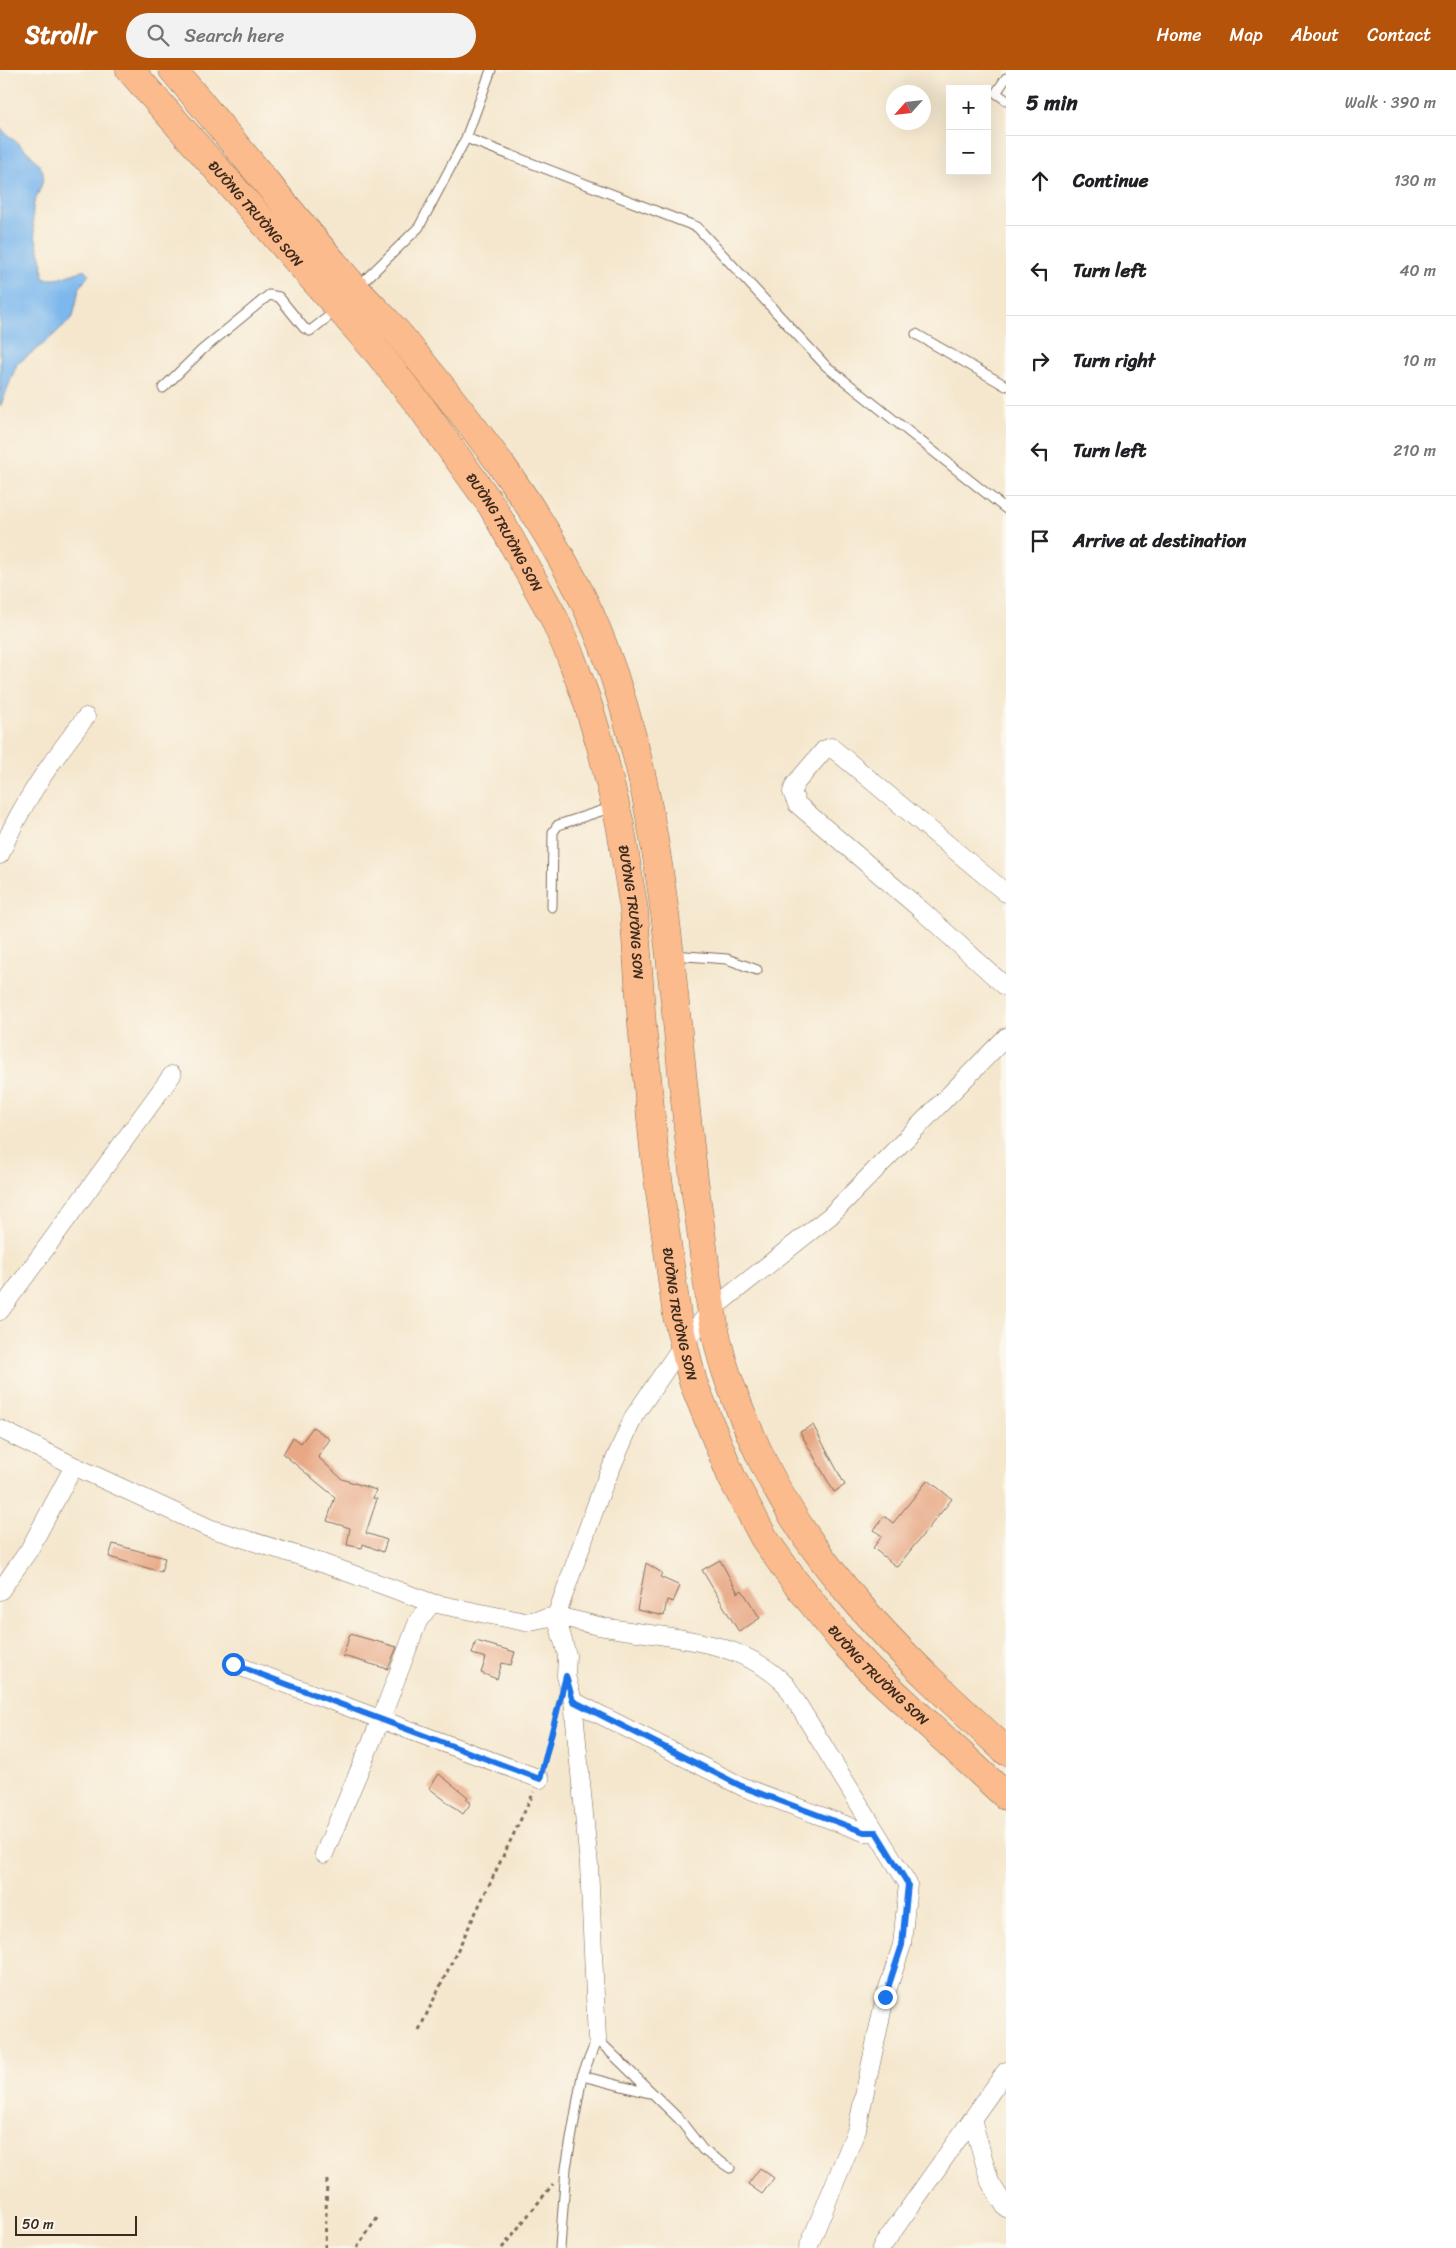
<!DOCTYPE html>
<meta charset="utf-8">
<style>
:root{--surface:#fff;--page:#f2f2f2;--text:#202124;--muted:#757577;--line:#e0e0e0;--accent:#b45309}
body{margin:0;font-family:Sriracha,sans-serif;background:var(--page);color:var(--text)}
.controls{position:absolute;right:15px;top:15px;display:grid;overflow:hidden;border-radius:0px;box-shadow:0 5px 20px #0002}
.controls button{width:45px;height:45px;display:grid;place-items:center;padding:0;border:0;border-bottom:1px solid var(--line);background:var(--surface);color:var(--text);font:25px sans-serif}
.compass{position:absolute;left:886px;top:15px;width:45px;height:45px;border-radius:50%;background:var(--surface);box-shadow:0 5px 20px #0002;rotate:243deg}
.scale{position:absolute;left:15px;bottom:12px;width:122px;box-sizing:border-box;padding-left:5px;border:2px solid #3b2a1e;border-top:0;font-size:14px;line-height:18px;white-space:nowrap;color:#3b2a1e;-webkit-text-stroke:4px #fbf7ec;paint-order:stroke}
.stop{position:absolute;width:15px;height:15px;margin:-11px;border:4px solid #1a73e8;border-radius:50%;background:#fff}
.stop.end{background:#1a73e8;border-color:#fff;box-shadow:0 1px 5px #0008}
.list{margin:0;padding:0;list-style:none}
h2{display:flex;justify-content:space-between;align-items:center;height:65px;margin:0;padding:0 20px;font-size:21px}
h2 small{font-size:16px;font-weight:400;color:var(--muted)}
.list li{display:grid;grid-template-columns:32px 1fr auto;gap:15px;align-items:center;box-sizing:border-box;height:90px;padding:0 20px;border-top:1px solid var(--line)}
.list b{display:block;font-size:19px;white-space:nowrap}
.list em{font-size:16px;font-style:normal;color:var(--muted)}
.icon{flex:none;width:28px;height:28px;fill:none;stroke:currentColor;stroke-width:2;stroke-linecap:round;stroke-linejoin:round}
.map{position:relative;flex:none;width:1006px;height:2178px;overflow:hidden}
header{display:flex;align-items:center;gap:30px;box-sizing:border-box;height:70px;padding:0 25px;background:var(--accent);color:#fff}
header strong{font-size:24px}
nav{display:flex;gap:28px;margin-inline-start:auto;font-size:18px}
.search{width:350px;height:45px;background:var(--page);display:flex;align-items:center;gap:12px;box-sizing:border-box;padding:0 18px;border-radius:28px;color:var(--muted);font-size:19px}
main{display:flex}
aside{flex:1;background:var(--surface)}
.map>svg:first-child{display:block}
.water{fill:#7bb7ed;stroke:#5b7086}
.building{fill:#e8a885}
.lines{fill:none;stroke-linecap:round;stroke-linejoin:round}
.lane-casing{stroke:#7c6c5c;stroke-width:11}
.street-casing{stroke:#7c6c5c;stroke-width:19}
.highway-casing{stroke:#7c6c5c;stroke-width:29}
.path{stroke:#7c6c5c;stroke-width:3;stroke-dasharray:4 4;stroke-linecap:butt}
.lane{stroke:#fff;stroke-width:9}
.street{stroke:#fff;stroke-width:18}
.highway{stroke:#fbbb8c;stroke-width:28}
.route{stroke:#1a73e8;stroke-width:6}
.labels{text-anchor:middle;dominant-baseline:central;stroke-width:4.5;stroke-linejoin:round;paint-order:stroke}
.street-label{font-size:14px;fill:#3b2a1e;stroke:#fbf7ec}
</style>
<header>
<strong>Strollr</strong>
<div class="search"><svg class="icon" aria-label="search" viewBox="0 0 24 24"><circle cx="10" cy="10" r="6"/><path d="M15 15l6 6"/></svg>Search here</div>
<nav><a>Home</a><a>Map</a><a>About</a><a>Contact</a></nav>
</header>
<main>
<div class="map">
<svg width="1006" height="2178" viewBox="0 0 1006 2178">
<rect width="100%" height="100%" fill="#fbf7ec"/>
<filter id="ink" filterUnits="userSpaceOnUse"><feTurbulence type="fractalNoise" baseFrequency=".02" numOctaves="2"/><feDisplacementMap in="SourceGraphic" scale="10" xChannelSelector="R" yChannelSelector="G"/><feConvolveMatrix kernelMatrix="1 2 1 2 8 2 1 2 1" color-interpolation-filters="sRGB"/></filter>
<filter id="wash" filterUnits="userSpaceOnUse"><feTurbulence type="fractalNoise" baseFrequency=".0096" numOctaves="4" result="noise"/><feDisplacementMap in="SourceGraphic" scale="20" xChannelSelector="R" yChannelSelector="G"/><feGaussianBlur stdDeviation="1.12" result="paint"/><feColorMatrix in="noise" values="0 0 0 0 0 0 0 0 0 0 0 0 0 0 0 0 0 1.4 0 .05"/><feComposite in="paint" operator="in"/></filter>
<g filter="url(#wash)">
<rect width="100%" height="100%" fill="#f5e7ce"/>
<path class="water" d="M0,58c11,11 38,29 43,44 3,11 -9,25 -10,36 -2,19 4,35 9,53 2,6 -1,12 2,18h13l28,-9 4,4 -10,15 -6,28 -27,25 -29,22 -17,43z"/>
<g id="blocks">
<path class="building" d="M813,1355l32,60 -11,7 -34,-60z
M313,1357l17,12 -12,18 24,22 34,11 -3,8 4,1 -11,34 21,7 -4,12 -20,-8 -1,4 -15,-3 3,-17 -23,-7 8,-24 -52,-43 10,-17 8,6z
M928,1410l24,19 -55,68 -24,-19 9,-12 -8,-6 10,-14 9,7z
M113,1474l52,14 -4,14 -52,-15z
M720,1490l18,33 4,-3 18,28 -21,14 -37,-62z
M646,1493l16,10 -2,4 20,9 -7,16 -6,-2 -3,16 -27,-6z
M350,1564l47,13 -9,22 -45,-13z
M476,1571l39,11 -4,13 -9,-2 -5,16 -16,-6 5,-15 -14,-4z
M439,1704l29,23 -2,2 5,4 -8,11 -34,-26z
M760,2098l14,10 -12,16 -14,-10z"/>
</g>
</g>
<g filter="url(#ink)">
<use href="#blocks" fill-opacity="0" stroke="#7c6c5c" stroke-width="1"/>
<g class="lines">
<defs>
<path id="lane" d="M1006,8l-10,15 10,7
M466,68l231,89 129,139 180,143
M357,218l62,-61 47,-89 25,-68
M916,264l90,52
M163,318l39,-38 67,-55 10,2 25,31 6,3 27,-21
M552,837l1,-75 5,-7 55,-18
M673,885l54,4 30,11
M582,2006l67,17
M560,2178l6,-80 16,-92 15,-37 82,80 24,31 27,18"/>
<path id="street" d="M0,785c20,-50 53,-96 86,-138
M1006,823l-175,-146 -7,3 -29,34 -3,8 5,12 123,105 86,78
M0,1241l172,-236
M0,1359l74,37 135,62 110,34 113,41 93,19 31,-6 46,-127 32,-73 50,-73 27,-33 119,-94 176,-179
M0,1521l29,-41 45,-84
M233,1594l307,115
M573,1631l170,86 121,45h12
M324,1784l57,-135 37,-98 14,-18
M597,1969l-8,-174 -16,-164 -7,-25 1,-21 -11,-39c16,3 32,8 48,11 61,11 135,10 182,58l122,199 -6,61 -17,52 -28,132 -49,119
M972,2049l18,63 16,26
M881,2178l125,-177"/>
<g id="highway">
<path id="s1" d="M130,0l249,284 42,53 71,99 61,110 18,41 15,41 15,49 19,77 14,86 8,115 12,124 23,167 16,66 39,96 32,60 28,40 48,60 31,33 135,125"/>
<path d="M173,0c61,72 120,146 181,217 15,17 32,32 47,50 75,91 159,196 202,308 69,180 68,376 95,564 8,54 11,111 28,163 10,30 24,62 37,90 57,118 149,202 243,289"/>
</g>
</defs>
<use href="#lane" class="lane-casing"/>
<use href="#street" class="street-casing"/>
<use href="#highway" class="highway-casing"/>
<path class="path" d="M544,1695l13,-52
M419,1960l115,-238
M325,2178l2,-68
M357,2178l20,-30
M502,2178l51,-64"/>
<use href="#lane" class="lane"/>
<use href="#street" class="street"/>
<use href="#highway" class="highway"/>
</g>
</g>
<g class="lines" filter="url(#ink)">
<path class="route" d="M233,1594l307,115 26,-103 7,25 170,86 121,45h12l32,52 -6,61 -17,52"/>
</g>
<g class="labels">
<g class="street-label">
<text stroke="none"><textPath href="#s1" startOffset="191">ĐƯỜNG TRƯỜNG SƠN</textPath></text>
<text stroke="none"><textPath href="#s1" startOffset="596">ĐƯỜNG TRƯỜNG SƠN</textPath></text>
<text stroke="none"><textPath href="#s1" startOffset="1001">ĐƯỜNG TRƯỜNG SƠN</textPath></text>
<text stroke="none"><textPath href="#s1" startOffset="1406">ĐƯỜNG TRƯỜNG SƠN</textPath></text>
<text stroke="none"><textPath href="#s1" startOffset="1826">ĐƯỜNG TRƯỜNG SƠN</textPath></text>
</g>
</g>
</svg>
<div class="controls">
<button>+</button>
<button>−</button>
</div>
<svg class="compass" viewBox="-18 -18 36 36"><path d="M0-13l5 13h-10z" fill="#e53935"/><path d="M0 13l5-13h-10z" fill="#757577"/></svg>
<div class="scale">50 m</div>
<div class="stop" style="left:233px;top:1594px"></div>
<div class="stop end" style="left:885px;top:1927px"></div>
</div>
<aside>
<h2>5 min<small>Walk · 390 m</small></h2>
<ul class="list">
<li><svg class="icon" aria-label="ahead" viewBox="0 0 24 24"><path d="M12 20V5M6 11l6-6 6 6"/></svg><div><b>Continue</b></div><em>130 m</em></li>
<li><svg class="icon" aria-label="left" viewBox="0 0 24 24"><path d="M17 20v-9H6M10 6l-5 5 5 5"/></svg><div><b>Turn left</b></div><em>40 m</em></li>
<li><svg class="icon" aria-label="right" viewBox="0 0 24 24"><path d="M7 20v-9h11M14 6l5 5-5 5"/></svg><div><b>Turn right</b></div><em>10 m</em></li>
<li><svg class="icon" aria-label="left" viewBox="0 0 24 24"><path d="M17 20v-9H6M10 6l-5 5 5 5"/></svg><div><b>Turn left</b></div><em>210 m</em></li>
<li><svg class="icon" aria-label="arrive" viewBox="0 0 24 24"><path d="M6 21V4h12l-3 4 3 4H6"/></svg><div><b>Arrive at destination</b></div></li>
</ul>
</aside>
</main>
